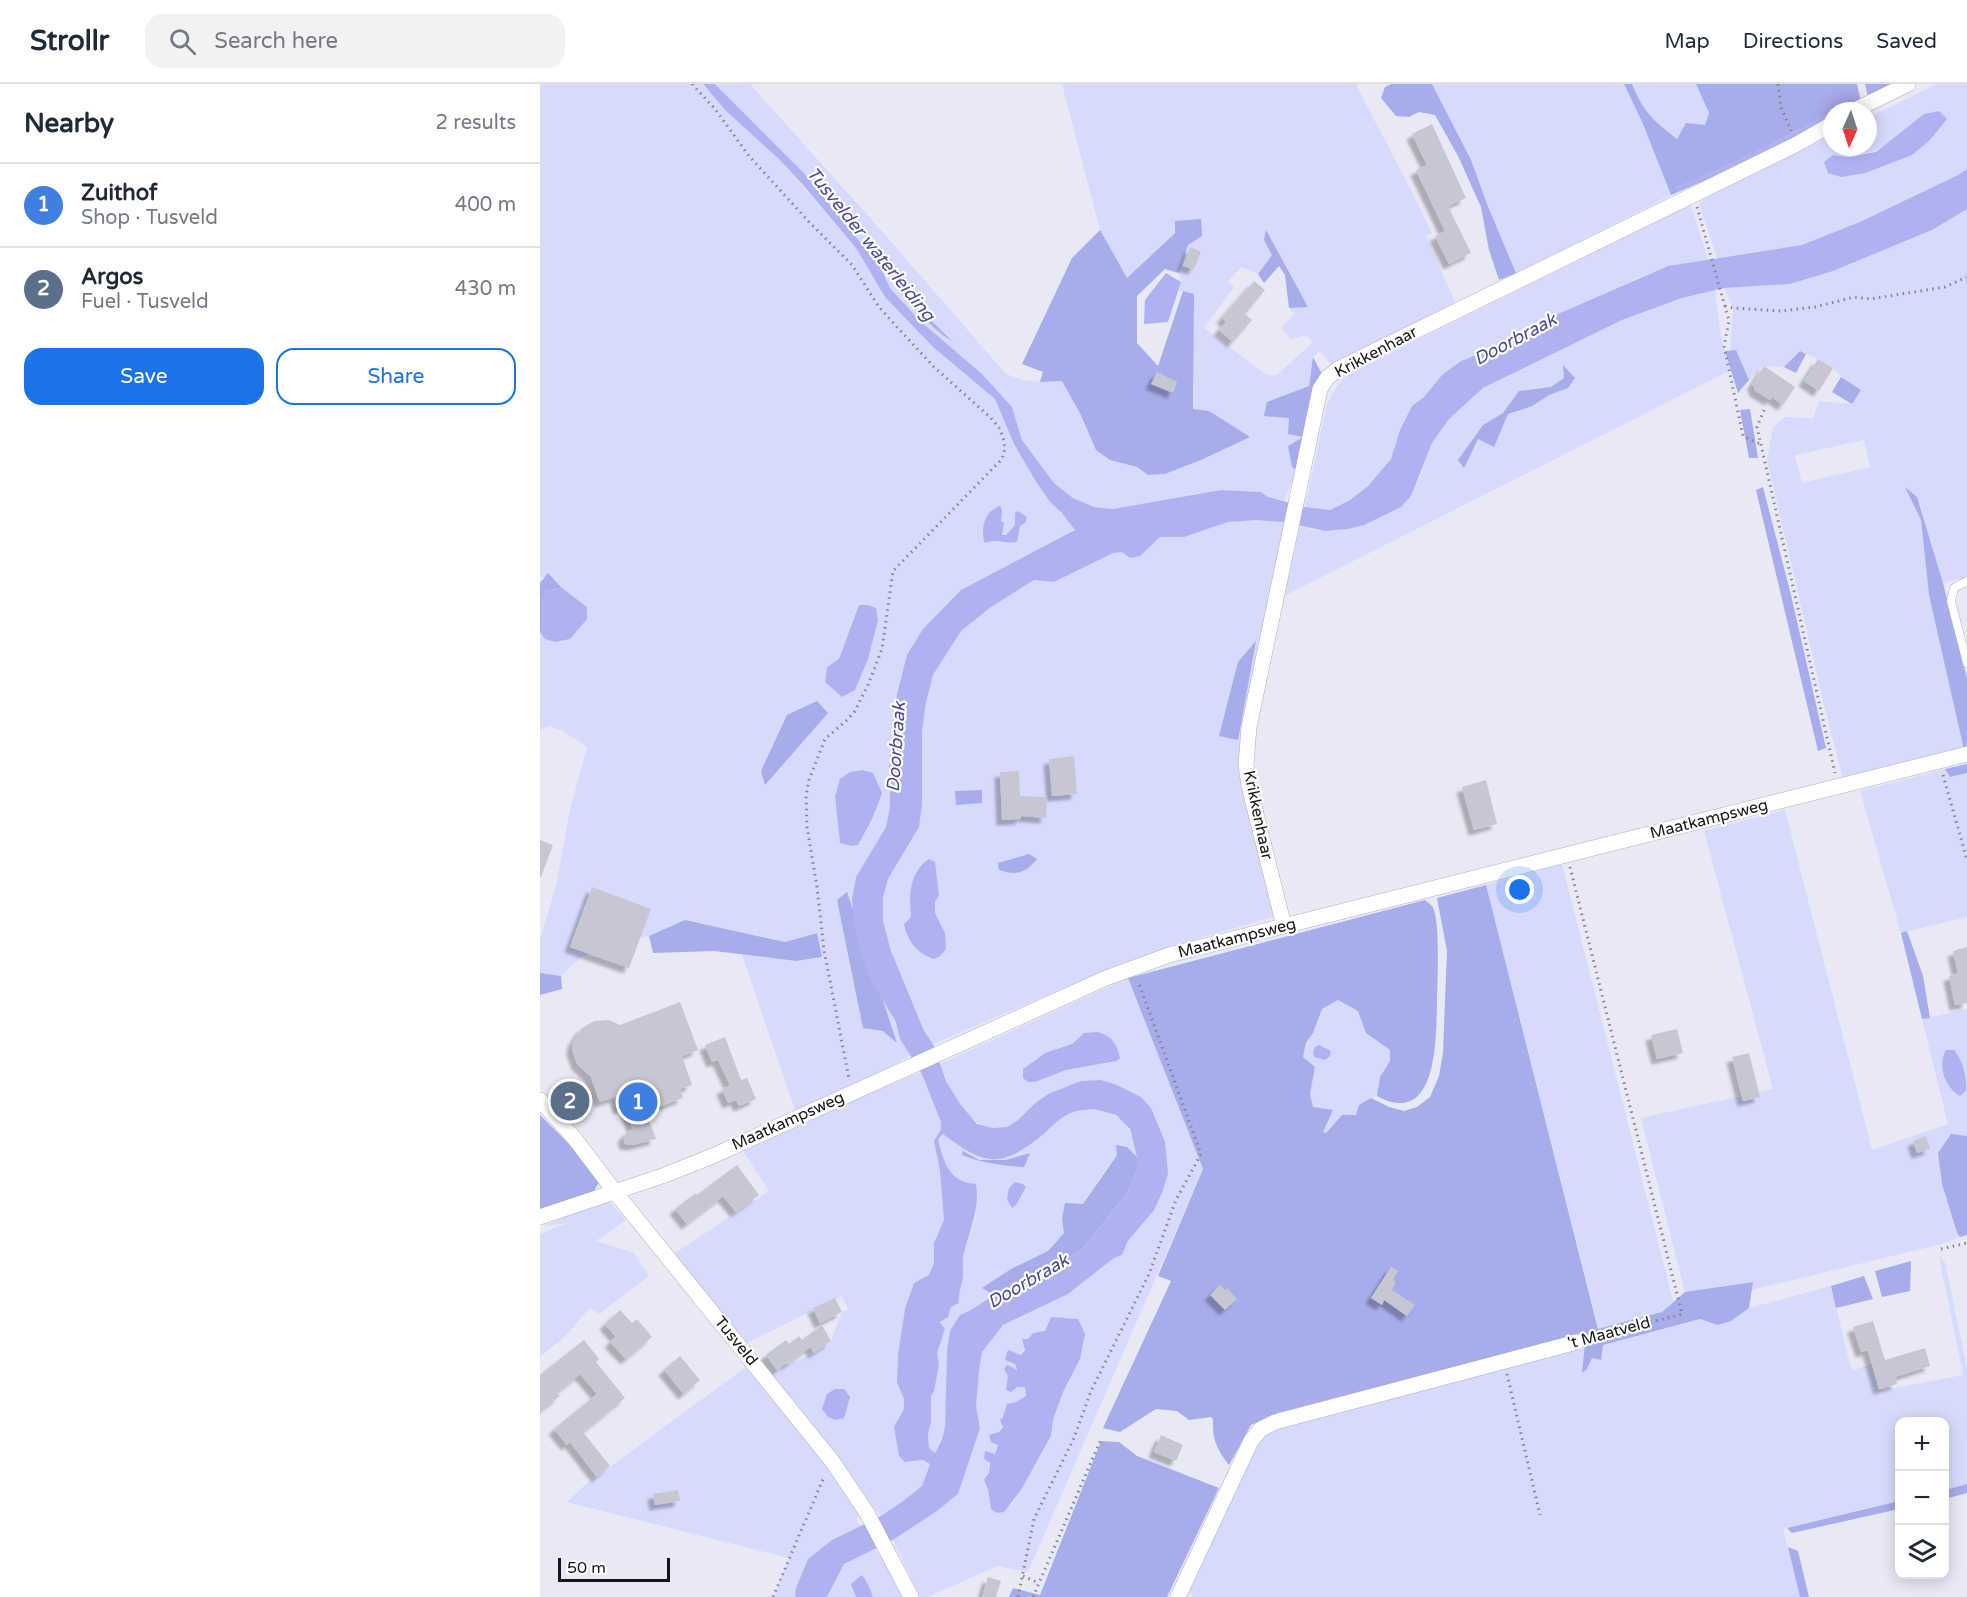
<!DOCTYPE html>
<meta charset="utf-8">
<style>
:root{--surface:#fff;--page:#f2f2f3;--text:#1f2937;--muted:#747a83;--line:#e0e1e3;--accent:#1a73e8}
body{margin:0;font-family:"Varela Round",sans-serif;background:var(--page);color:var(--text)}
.controls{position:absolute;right:18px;bottom:18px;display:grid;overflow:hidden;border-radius:12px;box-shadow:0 3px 15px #0003}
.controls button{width:54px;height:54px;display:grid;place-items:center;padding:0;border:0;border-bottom:2px solid var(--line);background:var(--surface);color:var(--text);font:30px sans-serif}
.compass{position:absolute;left:1283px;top:18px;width:54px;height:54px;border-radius:50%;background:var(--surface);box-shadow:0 3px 15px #0003;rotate:183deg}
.scale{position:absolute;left:18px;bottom:15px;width:112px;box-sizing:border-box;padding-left:6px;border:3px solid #16161a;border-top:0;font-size:16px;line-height:21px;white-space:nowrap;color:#16161a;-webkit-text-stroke:4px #fff;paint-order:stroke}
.you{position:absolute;left:980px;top:806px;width:21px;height:21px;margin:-15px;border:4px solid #fff;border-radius:50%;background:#1a73e8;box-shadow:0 0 0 9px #1a73e833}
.badge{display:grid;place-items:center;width:39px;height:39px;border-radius:50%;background:var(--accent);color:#fff;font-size:20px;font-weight:700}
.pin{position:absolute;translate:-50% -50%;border:3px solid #fff;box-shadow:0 2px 6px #0006}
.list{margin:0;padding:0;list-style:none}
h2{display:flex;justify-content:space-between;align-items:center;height:78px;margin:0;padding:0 24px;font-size:26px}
h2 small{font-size:20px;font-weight:400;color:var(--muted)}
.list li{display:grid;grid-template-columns:39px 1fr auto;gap:18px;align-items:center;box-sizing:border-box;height:84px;padding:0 24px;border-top:2px solid var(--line)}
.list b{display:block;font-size:22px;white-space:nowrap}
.list p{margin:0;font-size:20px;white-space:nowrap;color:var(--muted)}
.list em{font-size:20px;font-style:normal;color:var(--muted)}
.actions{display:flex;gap:12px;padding:18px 24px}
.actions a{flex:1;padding:14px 0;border:2px solid var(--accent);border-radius:18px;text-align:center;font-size:21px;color:var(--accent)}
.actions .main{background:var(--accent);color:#fff}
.icon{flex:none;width:33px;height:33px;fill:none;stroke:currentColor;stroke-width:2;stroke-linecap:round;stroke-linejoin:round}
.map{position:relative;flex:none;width:1427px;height:1513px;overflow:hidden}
header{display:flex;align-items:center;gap:36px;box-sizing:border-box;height:84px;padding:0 30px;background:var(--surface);border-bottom:2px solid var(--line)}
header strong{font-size:28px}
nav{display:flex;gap:33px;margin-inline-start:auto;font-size:21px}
.search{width:420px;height:54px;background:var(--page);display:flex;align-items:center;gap:15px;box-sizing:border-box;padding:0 21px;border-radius:18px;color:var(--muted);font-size:22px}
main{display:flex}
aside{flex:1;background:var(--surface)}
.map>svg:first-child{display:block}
.green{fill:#d6dafd;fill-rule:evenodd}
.forest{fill:#a7acea}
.water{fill:#aeb2f1;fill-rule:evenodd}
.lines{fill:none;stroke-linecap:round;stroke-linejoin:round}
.stream{stroke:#aeb2f1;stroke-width:4.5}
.building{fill:#c6c7d3;filter:url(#shadow)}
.lane-casing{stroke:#afb0bc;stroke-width:9}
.street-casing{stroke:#afb0bc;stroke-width:16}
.path{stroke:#84858d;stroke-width:3;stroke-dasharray:1.5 4.5;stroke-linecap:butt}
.lane{stroke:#fff;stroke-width:8}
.street{stroke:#fff;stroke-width:15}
.labels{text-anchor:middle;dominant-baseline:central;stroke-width:4.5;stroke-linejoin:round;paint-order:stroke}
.street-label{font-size:16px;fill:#16161a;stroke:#fff}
.water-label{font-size:18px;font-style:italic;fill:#4a4994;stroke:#fff}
</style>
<header>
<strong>Strollr</strong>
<div class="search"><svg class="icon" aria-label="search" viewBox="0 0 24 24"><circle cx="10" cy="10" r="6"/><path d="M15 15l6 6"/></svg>Search here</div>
<nav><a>Map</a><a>Directions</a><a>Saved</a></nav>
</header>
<main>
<aside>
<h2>Nearby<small>2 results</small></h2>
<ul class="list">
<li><span class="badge" style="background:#3f7fe0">1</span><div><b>Zuithof</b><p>Shop · Tusveld</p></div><em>400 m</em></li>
<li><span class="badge" style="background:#5c6f8a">2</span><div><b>Argos</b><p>Fuel · Tusveld</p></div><em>430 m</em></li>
</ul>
<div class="actions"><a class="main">Save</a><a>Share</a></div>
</aside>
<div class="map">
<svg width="1427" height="1513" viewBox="0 0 1427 1513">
<defs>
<filter id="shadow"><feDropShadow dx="-5.5" dy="5.5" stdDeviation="1.5" flood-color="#0004"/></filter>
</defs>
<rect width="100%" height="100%" fill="#e8e9f5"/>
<path class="green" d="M0,0h162l23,26 56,51 75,87 29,49 48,50 62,52 19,45 21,36 15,22 11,10 14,18 -114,60 -72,178 1,39 -4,20 -30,50 -4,22 1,18 19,66 24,39 4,17 11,16 -62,34 -54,21 -53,-155 54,6 26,-3 -6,-25 -31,9 -100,-22 -36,16 -47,11 -21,10 -20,19 -21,-3v-34l16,-53 14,-76 17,-63 -24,-16 -14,-5 -9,4v-98l6,7 41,-32 -25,-19 -8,-10 -9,1 -5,-3zM459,422l3,4 -2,6 3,12 -1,7h4l9,-10 5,1 -10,17 -28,-8 14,-26zM319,522l-17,90 -17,-14 2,-15 12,-8zM295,713l16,49 -11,-3z
M176,0h34l130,145 125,144c19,10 36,9 57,8l48,79 27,7 11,8 17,-1 36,-14 -8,-50 1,-23 -11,-96h-5l3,-9 -2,-9 9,-28 -13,-13 -48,47 -27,-49 -38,-146h294c25,50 52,98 76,149l-6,3 29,66 -123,64 -12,-16 -7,7 -4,29 -42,16 22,16 15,18 -7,35 -13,30 -16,-4 -7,-5 -40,-2 -108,19 -19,-2 -21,-9 -19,-15 -32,-43 -10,-33 -30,-33 -63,-54 -29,-32 -9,-20 -77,-95zM724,156l44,66 -19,2 5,6 -13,14 10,11 15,-4 7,7 -36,33h-10l-63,-47 30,-41 -6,-6 13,-14 17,7 14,-19z
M892,0h192l19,40 28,71 -155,78 -57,-136z
M1092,0h64l13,29 -4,12 -28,14c-24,-18 -33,-26 -45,-55z
M1397,0h30v85l-9,6 -96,46 -60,24 -85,13 -18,-54 8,-7 125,-62v12h36v-29zM1351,57l-5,22 -21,10 -32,-18c24,3 39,0 58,-14z
M1151,121l17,55 -40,6 -27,11 -111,49 -51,28 -18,7 -19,14 -18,22 -12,10 -12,23 -9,29 -23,27 -18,14 -20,10 -25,-3 22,-103 8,-15 12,-14z
M1427,125v368l-24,6 -26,-86 -11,-8 15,31 8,75 35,155 -116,30 -6,-5 -18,-70 -57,-245 6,-33 12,-10 28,1 6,-17 33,3 9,-14 -20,-13 -8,-9 -15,-9 -18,-8 -16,16 -20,-1 -15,14 -13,-29h-6l3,-43 -9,-20 66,-4 43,-13 99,-41zM1324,356l6,27 -68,16 -7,-28z
M1175,206l6,48 10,32 -447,226 16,-70 14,4 20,1 85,-52 13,-36 17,-24 34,-31 139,-68 60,-22z
M723,435l21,3 -37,195 -8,57 35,143 -95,27 -66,23 -180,77 -9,-12 -33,-81 -8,-30v-24l5,-18 31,-52 3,-22v-73l4,-30 7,-27 28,-44 30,-24 43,-27 20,2 59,-29 9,-1 18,4 20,-19h24l44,-15zM395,818v11l10,20 -41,-9z
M1405,685l5,8 17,-4v144l-66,16 -41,-142z
M1245,726l87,340 76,-26 -26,-105 45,-10v127l-5,-1 -24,18 4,31 14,49 4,4 -18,7 -191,46 1,-8 -67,10 -44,-174 132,-29 -69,-258z
M1022,780l111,437 -10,11 -64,18 -113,-445z
M588,894l75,191 -175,403 -31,-6 -69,31h-8l-27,-57 44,-29 21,-17 22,-66 -4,-22 3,-35 3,-19 21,-27 65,-31 46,-36 8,-3c10,-23 28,-39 40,-62l-21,-96c-32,-16 -43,-22 -78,-9 -11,4 -20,8 -29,15 -8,8 -16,20 -28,24 -34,11 -57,-37 -66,-63zM544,949l1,33 -19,4 -31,12 -4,-20 14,-9 27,-9zM511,1233l27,2 2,40 -17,33 -10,28 -2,16 -6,12 -33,56 -21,5c-4,-19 2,-39 -6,-57l11,2 3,-22 17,-30 10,-5 -1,-10h-8v-16l-8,-20 12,4 12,-22 12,-2z
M798,916l20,11 8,22 24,17v11l-10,16 -3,19 -6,2 -15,17h-14l-16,18 -3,-1 -10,-24 -3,-14 5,-27 -12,-10c4,-17 13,-31 19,-48z
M381,988l20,50v7l-7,12 6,30 4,49 -10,23v20l-5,13 -24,33 -7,45 -1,29 7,16v11l-10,17 5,29 13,6 11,-2 7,3 -8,23 -19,15 -22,15 -4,-5 -4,1 -39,-57 -63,-82 43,-20 17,-12 11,-29 6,-2 -6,-14 -97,48 -73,-89 97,-64 -26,-40 85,-41z
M554,1025c34,9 35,15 43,48l-10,-10 -10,8 -11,14 -23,35 -21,15 2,14 -16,18 -37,18 -29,19 12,7 -23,15 -11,5 -13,35 -2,77c-3,10 -7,17 -10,26l-6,-5 -1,-15 3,-10v-27l3,-5 5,-26 -2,-12 8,-24 -5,-7 11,-15 8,-4 -1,-9 5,-17 -1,-9 2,-16 12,-36v-31c-27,-4 -32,-22 -38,-46l5,-5c44,34 59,35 102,-1 7,-7 16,-16 26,-20 6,-3 16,-3 23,-4z
M67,1116l19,20 -30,21 38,12 15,23 -50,38 -9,-6 -24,27 -26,22v-123l28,-11 -24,3 45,-21z
M1399,1172l6,6 22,107v115l-22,6 -1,-68h-44l-1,79 -116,28 18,68h-609l-2,-9 71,-155 324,-89 2,25 5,-11 9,2 2,-15 98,-26 10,3 20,-1 18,-13 82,-22 19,79 3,5 23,-7 3,28 84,-16z
M206,1283c42,46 78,96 113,147l-3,6 4,6 -28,14 -36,48 -1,9h-22l16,-39 -222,-56 17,-16z
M334,1464l18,23 12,26h-77l17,-33z"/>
<path class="forest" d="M851,0h41l39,76 16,44 29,69 -17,7 -10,-30 -8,-43 -23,-51 -23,-41 -16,-3 -10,5 -13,-1 -15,-18 4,-11z
M1084,0h8c12,29 21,36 45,55l9,-16 19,2 4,-12 -13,-29h161l4,18 -11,9h-18v9l-87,43 -74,32 -28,-71z
M1325,0h30l-27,13z
M661,135l1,17 -14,9 -9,28 -14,-4 -28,27v47l21,23 25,-75 11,3 -1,115 16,2 41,26 -49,23 -36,14 -17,1 -11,-8 -27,-7 -14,-10 -15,-35 -19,-34 -22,1 3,-10 -21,-8 50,-106 28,-28 27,48 48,-45v-12z
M726,146l42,77 -19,1 -4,-33 -6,-9 -15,17 -6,-9 14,-19 -8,-15z
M1196,266l13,30 -11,13 -13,-42z
M1260,267l6,3 -10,19 -12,-6z
M773,273l10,19 -26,95 -5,-4 -4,-21 15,-9 -15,-3 1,-16 -25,-2 3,-14 42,-16z
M1023,281l12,13 -7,10 -19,7 -17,11 -24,8 -14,33 -16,-8 -14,29 -6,-8 25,-35 20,-12 16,-22 32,-4 13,-9z
M1301,293l20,13 -9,14 -20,-12z
M1210,325l8,49h-9l-9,-48z
M1223,403l28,108 35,153 -8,3 -62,-261z
M1365,403l12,10 26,86 24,95v71l-3,1 -35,-155 -8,-75z
M8,489l14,15 -16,3 -6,7v-15z
M716,557l-18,99 -19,-4 19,-74z
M277,617l11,12 -63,72 -4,-14 26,-56z
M1427,680v9l-17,4 -5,-8z
M442,706v13l-26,2 -1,-14z
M489,770l8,5c-12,14 -20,17 -38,11l-1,-7z
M946,801l112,444 64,-17 23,-20 68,-10 -4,26 -18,13 -13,4 -18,-6 -97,26 -2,15 -9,-2 -5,11 -5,4 3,-29 -1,-11 -307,80 -26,12 -22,40c-12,-15 -17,-26 -16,-46l-2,-2 -22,3 -12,-9 -21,-2 -36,23 -17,-4 68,-147 -13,-5 45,-107 -75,-191 297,-78c2,2 5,4 7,6 9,13 5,78 5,96 -1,36 1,127 -60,94l3,-19 10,-16v-11l-24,-17 -8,-22 -20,-11 -16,9 -9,24 -7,10 -3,14 12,10 -5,27 3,13 20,3 -10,22 3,1 16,-18h14l3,-10 12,-7 18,9 15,4 13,-4 13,-10 9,-21 4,-23 4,-102 -10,-53z
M307,808l50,151 -14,-12 -20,-3 -26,-128z
M145,836l100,22 32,-9 5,24 -26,4 -82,-10 -61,2 -4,-17z
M1367,847l16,45 7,42 -8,1 -21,-86z
M0,889l21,3 1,13 -22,6z
M0,1031l31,31 28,36 -5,9 -54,20z
M1411,1050l16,2v99l-7,2 -3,-4 -15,-49 -4,-31z
M576,1061l11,2 10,10v13l-9,22 -44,55 -34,24 -24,7 -6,7 -26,10 -12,-7 29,-19 37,-18 16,-18 -2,-14 3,-16 18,1 34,-49z
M423,1067l16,9h27l24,-7 -6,14c-21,-1 -42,-4 -62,-12z
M1371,1177l-1,30 -28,6 -7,-26z
M1324,1192l9,23 -37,9 -5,-22z
M561,1357l18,1 18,14 82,32 -52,109h-158l4,-9 27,7z
M1427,1400v9l-22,6v-9z
M1359,1417v8l-107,24 -5,-5z
M1248,1463l10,4 11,46h-9z"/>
<path class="water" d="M163,0h12l89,89 77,95 9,20 29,32 63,54 30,33 10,33 32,43 19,15 21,9 19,2 108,-19 40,2 7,5 37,10 25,3 20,-10 18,-14 23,-27 9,-29 12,-24 12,-9 18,-22 19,-14 18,-7 51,-28 138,-60 134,-21 60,-24 96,-46 9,-6v40l-35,21 -99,41 -43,13 -66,4 -42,10 -60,22 -139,68 -34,31 -17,24 -21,53 -10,11 -37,18 -16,4 -23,2 -41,-9 -28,-2 -28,2 -44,15h-24l-20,19 -10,2 -8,-6 -9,1 -59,29 -20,-2 -43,27 -30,24 -28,44 -7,27 -4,30v73l-3,22 -31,52 -5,18v24l8,30 33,80 9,13 13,37 14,23 17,20 16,4 14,-1 11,-7 17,-17 13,-9 33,-13 20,-1 16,5 24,12 10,11 14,34 3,32 -6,19 -8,17 -26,31 -6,14 -8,3 -46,36 -65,31 -21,27 -3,19 -3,35 4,22 -22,66 -21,17 -44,29 -49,24 -17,33h-32l1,-9 12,-29 24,-19 49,-24 22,-15 19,-15 8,-22 -7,-4 -18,2 -6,-6 -5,-29 10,-18v-10l-7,-16 1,-29 7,-45 9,-26 15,-8 5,-12v-20l10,-23 -4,-49 -6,-30 7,-12v-7l-20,-50 -21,-33 -4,-17 -24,-39 -11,-29 -8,-37 -1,-18 4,-22 30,-50 4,-20 -1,-39 4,-44 4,-30 10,-39 16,-26 38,-39 114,-60 -14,-18 -11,-10 -15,-22 -21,-36 -19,-45 -62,-52 -48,-50 -29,-49 -53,-63 -22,-24 -56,-51zM554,1025l22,6 14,14 7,28v13l-9,22 -44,55 -34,24 -24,7 -6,7 -26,10 -23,15 -11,5 -10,16 -3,19 -2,77 -3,12 -7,14 -6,-5 -1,-15 3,-10v-27l3,-5 5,-26 -2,-12 8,-24 -5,-7 8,-5 3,-10 8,-4c-1,-10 3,-18 4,-27 0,-8 -1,-15 1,-23 6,-24 16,-44 12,-69 -27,-2 -32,-21 -38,-45l5,-5c44,34 59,34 102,-1 7,-7 17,-17 26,-20 6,-3 16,-3 23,-4z
M1399,27l8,8 -17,21 -18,15 -47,18 -24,4 -13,-4 -4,-11 9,-7 16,2 27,-5 48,-38z
M346,184l38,45 29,29c-28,-18 -51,-44 -67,-74z
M626,189l15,9 -13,40 -24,2 1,-24z
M460,421l2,5 -1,11 3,2 -2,12h4l9,-10v-12l3,-2 9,6 -2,6 -5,3 -3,16c-13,2 -19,-4 -32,1 -4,-9 -2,-25 6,-32 3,-2 6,-3 9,-6z
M22,504l25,19v12l-17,20 -15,3 -10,-3 -5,-7v-34l6,-7z
M319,521h8l9,3 2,12 -10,39 -13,31 -13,7 -17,-15 2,-15 12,-8z
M322,686l11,3 9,20 -9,24 -15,28 -7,1 -11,-3 -5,-46 5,-18 10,-7z
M389,775l6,3 4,33 -4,7v11l10,20 1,16 -6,7 -6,3c-18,-6 -26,-18 -30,-35l7,-7c-2,-21 -2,-45 18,-58z
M558,948c14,5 19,11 22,26l-4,3 -50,9 -31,12h-7l-5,-4v-9l22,-16 27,-9 12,-11z
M779,961l12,6 -1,5 -5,4 -11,-3 -1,-5 2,-5z
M1406,966h8c9,11 13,27 12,41l-6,5c-15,-8 -23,-31 -14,-46z
M475,1098l8,2 3,3 -10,18 -4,3 -5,-9 2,-11z
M511,1233l27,2 7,15 -5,25 -17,33 -10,28 -2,16 -30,54 -17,22 -7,1 -6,-4 -3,-20 -4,-9 5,-7 1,-10 -6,-4 1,-8 10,3 3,-9 -7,-3 -2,-7 10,-3 4,-5 -3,-7 3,-3 4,-13 9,-2 10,-6 -1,-9h-8l-6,5 -5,-2 2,-14 -4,-7 3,-4 10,5 -2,-6 -10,-4 3,-10 13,5 4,-5 -3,-11h6l5,-6 12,-2z
M295,1305h9l6,8 -6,21 -8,2 -8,-3 -6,-8 5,-15z
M322,1491c5,6 8,14 11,22h-17l-5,-13z"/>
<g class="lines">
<path class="stream" d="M1299,27l11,-6
M1138,104l54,-23 100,-51"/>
</g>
<path class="building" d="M892,40l34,74 -18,8 23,47 -22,11 -14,-28 10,-5 -29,-61 11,-5 -15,-31z
M650,163l11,5 -7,17 -11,-3z
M714,197l11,9 -20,24 7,6 -19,22 -14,-12 7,-8 -4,-4z
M1278,275l15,9 -14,23 -15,-10z
M1224,282l31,21 -12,18 -11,-8 -2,3 -16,-10 1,-3 -3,-2z
M617,288l20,10 -4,11 -22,-9z
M534,672l3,38 -25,2 -3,-37z
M479,687l1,25 27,1 -1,21 -25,-2v3l-19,1 -2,-48z
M946,696l11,44 -23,6 -12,-43z
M0,756l13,5 -12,32h-1z
M52,803l59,22 -22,59 -59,-21z
M1427,863v56l-12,2 -6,-29 9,-3 -5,-22z
M140,918l18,48 -16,6 10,29 -12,4 3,9 -37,14 10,27 -23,6 -8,-1 -2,-7 5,-6 5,-2 -8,-22 -6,2 -4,-12 -15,5 -9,-25 -14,-13 -5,-15 1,-7 8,-13 13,-8 15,-1 11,5z
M1137,945l6,24 -26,6 -6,-24z
M185,953l16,43 6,-2 9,21 -17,7 -3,-6 -8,3 -6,-14 8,-4 -12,-25 -6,2 -7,-17z
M1209,969l11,44 -17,4 -11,-44z
M1386,1052l4,13 -13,4 -4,-12z
M197,1081l22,30 -23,17 -13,-16 -36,28 -12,-15 21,-16 1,2z
M851,1183l7,4 -5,9 3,2 -4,8 23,15 -8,11 -23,-16 -2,5 -11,-7z
M680,1201l5,5 2,-2 10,11 -12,11 -15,-15z
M295,1214l7,14 -22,11 -7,-15z
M80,1226l12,13 5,-4 15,18 -26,22 -16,-17 6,-5 -11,-13z
M1333,1237l12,39 40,-12 5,18 -35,11 2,7 -18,5 -11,-39 -7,2 -8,-25z
M282,1241l9,16 -17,12 -4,-6 -22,17 -2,-1 -9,7 -11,-15 20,-15 3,4 10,-8 3,4z
M44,1256l15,19 -3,3 29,36 -42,34 27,34 -13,11 -27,-35 -3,3 -13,-16 43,-35 -17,-20 -23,19 3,3 -20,15v-36z
M140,1272l20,24 -16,14 -20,-24z
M621,1351l22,10 -7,16 -22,-9z
M138,1406l2,11 -25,4 -2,-11z
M448,1493l13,4 -5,16h-14z"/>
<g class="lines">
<defs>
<path id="lane" d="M1427,497l-13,7 -3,13 16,62"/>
<path id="street" d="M1313,27l55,-27
M744,842l-35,-140 -3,-21 3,-38 71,-338 7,-11 11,-9 459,-225 35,-20
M0,1016l35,39 40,53 217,269 35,52 44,84
M0,1133l125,-42 50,-20 391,-177 63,-23 798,-201
M638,1513l73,-156 10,-12 14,-7 302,-80"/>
</defs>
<use href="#lane" class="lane-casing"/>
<use href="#street" class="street-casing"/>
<path class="path" d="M152,0l23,25 34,47 61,67 42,42 27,42 18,20 37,40 57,51 9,11 4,12 1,8 -3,10 -109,112 -11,78 -14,36 -13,26 -8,9 -22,19 -16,41 -3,16 1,31 10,60 7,63 25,129
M1238,0l3,23 10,24
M1157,123l32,114 -5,25 19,90 17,8
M1185,222l8,2 49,3 33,-4 39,-10 16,2 75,-12 22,-10
M1224,326l-7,17 78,346
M1403,691l24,85
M1030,783l112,447 -91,24
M1401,1165l26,-6
M967,1290l33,141
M483,1492l16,7
M233,1513l51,-120
M478,1513l16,-78 40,-81 17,-47 58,-117 27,-74 25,-46 -63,-173
M493,1513l68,-158"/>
<use href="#lane" class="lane"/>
<use href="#street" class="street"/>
</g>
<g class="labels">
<g class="street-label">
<text transform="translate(836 268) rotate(-28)">Krikkenhaar</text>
<text transform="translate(718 731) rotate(78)">Krikkenhaar</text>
<text transform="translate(1169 735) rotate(-14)">Maatkampsweg</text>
<text transform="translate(697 854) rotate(-14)">Maatkampsweg</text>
<text transform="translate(248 1037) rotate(-24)">Maatkampsweg</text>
<text transform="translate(1069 1249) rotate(-15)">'t Maatveld</text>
<text transform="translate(196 1257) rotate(51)">Tusveld</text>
</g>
<g class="water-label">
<text transform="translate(331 160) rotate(51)">Tusvelder waterleiding</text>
<text transform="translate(975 255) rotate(-28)">Doorbraak</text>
<text transform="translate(356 663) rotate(-86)">Doorbraak</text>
<text transform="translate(488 1197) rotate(-30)">Doorbraak</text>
</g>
</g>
</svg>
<div class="controls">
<button>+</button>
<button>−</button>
<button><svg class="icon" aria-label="layers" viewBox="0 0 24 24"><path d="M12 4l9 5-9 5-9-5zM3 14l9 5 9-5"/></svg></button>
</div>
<svg class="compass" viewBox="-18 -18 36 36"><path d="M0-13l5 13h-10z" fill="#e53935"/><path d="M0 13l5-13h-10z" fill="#747a83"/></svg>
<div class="scale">50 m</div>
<div class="you"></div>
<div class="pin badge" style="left:98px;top:1018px;background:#3f7fe0">1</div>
<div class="pin badge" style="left:30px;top:1017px;background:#5c6f8a">2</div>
</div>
</main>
